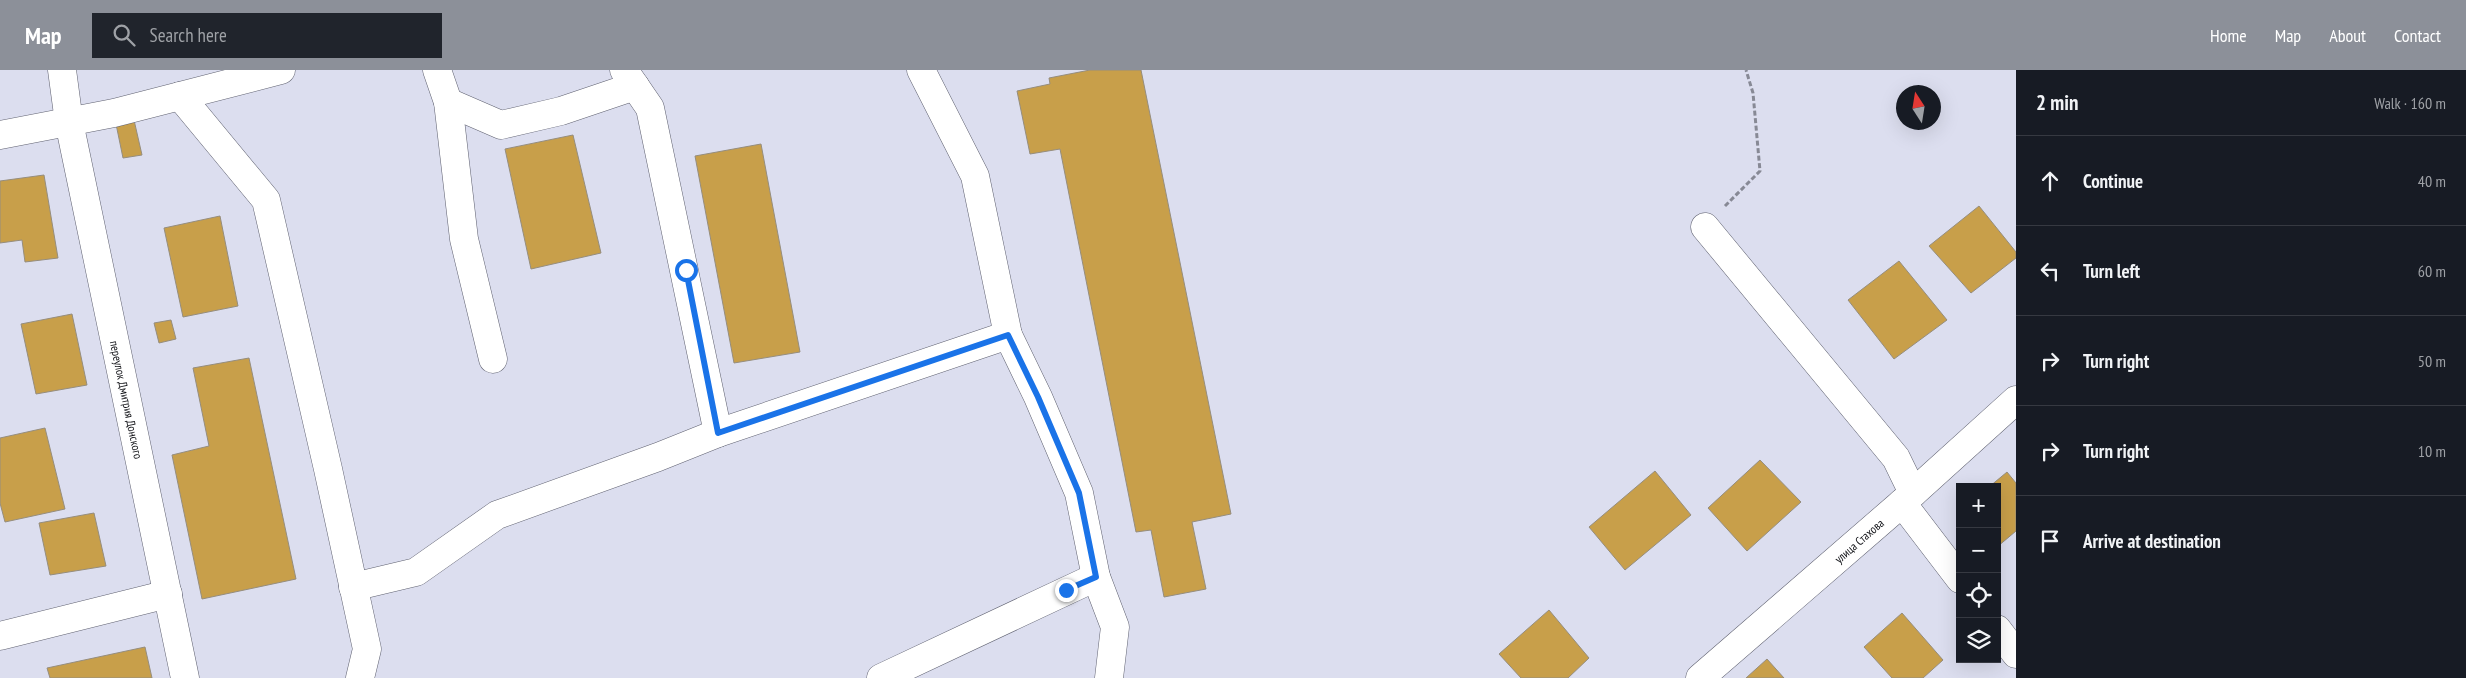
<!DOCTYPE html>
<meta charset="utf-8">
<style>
:root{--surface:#171b24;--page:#20242c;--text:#f1f3f6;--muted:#9ea1a6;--line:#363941;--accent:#8c9099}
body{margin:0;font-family:"PT Sans Narrow",sans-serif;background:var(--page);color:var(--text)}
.controls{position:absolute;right:15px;bottom:15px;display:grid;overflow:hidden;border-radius:0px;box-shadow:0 5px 20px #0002}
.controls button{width:45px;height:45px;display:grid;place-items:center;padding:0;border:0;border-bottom:1px solid var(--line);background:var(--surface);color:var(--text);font:25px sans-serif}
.compass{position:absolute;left:1896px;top:15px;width:45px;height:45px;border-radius:50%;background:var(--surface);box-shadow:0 5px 20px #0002;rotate:348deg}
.stop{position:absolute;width:15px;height:15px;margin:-11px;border:4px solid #1a73e8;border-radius:50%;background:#fff}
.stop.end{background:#1a73e8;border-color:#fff;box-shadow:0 1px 5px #0008}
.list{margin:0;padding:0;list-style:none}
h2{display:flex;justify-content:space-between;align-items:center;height:65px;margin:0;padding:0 20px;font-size:21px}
h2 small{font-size:16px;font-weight:400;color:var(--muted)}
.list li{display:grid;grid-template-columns:32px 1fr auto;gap:15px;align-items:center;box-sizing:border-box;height:90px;padding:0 20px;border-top:1px solid var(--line)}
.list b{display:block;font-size:19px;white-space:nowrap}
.list em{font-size:16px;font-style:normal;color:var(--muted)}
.icon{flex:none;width:28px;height:28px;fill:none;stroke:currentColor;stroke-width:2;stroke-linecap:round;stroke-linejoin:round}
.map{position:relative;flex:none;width:2016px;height:608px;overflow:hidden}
header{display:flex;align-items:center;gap:30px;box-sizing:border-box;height:70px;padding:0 25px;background:var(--accent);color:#fff}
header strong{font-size:24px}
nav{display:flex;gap:28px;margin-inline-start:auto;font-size:18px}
.search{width:350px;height:45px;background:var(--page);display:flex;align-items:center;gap:12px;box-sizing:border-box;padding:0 18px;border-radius:0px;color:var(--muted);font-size:19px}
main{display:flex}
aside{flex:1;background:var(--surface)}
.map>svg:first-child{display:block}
.building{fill:#c89f4a;stroke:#958d7e}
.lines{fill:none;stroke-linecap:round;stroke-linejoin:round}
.minor-casing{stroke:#606271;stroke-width:29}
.path{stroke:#878995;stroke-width:3;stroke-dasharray:5 2.5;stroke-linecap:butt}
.minor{stroke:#fff;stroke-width:28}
.route{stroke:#1a73e8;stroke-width:6}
.labels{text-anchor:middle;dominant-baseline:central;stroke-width:4;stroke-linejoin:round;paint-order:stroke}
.street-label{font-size:12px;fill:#111217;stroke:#dcdeef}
</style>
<header>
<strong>Map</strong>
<div class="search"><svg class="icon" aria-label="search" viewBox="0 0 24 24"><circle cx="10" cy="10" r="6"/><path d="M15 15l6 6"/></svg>Search here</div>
<nav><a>Home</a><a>Map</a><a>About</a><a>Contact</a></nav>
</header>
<main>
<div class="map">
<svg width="2016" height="608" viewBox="0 0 2016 608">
<rect width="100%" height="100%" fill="#dcdeef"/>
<path class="building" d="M1090,0h51l90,444 -39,8 14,67 -42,8 -13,-67 -15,2 -76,-383 -30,5 -13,-63 33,-7 -1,-6z
M134,50l8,35 -19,3 -7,-34z
M573,65l28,118 -70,16 -26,-120z
M761,74l39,208 -66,11 -39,-207z
M44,105l14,83 -33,4 -3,-22 -22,3v-62z
M1979,136l37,46v6l-45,35 -42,-47z
M220,146l18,90 -55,11 -19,-89z
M1899,191l48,59 -53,39 -46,-59z
M72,244l15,71 -51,9 -15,-70z
M171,250l5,19 -17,4 -5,-20z
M249,288l47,221 -94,20 -30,-144 37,-9 -16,-78z
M45,358l20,81 -60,13 -5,-19v-65z
M1760,390l41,42 -54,49 -39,-43z
M1655,401l36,44 -66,55 -36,-43z
M2007,402l9,11v48l-19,16v-60h-8z
M94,443l12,53 -56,9 -11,-52z
M1549,540l40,48 -21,20h-47l-22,-24z
M1902,543l41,47 -20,18h-31l-28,-31z
M145,577l7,31h-102l-3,-10z
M1767,589l17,19h-38z"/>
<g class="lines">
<defs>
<g id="minor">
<path id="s1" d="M62,0l7,52 116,556"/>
<path d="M437,0l11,32 53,23 60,-14 74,-25"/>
<path d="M180,26l86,104 62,269 39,180 -7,29"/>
<path d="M448,32l16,137 29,120"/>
<path d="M0,65l114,-22 167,-43"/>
<path d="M1705,157l191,231 17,35"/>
<path d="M1008,265l30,62 41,96 17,84 19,50 -6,51"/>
<path d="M718,363l290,-98 -33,-159 -54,-106"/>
<path d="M1902,433l58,76"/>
<path d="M353,517l63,-15 81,-57 161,-58 60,-24 -68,-325 -26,-38"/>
<path d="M1997,559l19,25"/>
<path d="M0,566l168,-42"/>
<path d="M881,608l215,-101"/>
<path id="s2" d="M1700,608l202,-175 114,-103"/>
</g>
</defs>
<use href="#minor" class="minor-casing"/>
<path class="path" d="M1725,136l35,-35 -7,-78 -7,-23"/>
<use href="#minor" class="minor"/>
</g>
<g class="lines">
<path class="route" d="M686,200l32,163 290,-98 30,62 41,96 17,84 -30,13"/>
</g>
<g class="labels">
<g class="street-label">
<text stroke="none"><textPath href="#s1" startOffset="336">переулок Дмитрия Донского</textPath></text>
<text stroke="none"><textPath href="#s2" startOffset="210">улица Стахова</textPath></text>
</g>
</g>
</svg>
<div class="controls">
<button>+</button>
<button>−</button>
<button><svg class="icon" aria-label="locate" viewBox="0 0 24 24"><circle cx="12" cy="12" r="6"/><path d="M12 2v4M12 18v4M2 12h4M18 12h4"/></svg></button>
<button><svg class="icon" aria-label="layers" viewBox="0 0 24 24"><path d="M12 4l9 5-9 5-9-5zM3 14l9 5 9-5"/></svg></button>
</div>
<svg class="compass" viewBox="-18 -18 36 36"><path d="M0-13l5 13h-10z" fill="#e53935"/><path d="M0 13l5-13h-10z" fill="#9ea1a6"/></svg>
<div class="stop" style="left:686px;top:200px"></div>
<div class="stop end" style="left:1066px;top:520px"></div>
</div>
<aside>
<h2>2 min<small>Walk · 160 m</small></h2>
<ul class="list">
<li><svg class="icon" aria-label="ahead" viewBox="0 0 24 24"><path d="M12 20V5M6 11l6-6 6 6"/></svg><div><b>Continue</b></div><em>40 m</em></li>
<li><svg class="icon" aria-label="left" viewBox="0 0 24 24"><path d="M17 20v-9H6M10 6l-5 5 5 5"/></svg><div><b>Turn left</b></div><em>60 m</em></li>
<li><svg class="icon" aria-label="right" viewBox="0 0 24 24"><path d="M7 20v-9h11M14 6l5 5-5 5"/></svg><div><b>Turn right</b></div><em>50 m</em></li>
<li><svg class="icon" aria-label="right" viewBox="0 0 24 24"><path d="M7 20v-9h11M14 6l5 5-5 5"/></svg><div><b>Turn right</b></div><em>10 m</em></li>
<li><svg class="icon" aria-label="arrive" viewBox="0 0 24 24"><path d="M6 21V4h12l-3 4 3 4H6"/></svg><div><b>Arrive at destination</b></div></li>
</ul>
</aside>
</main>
